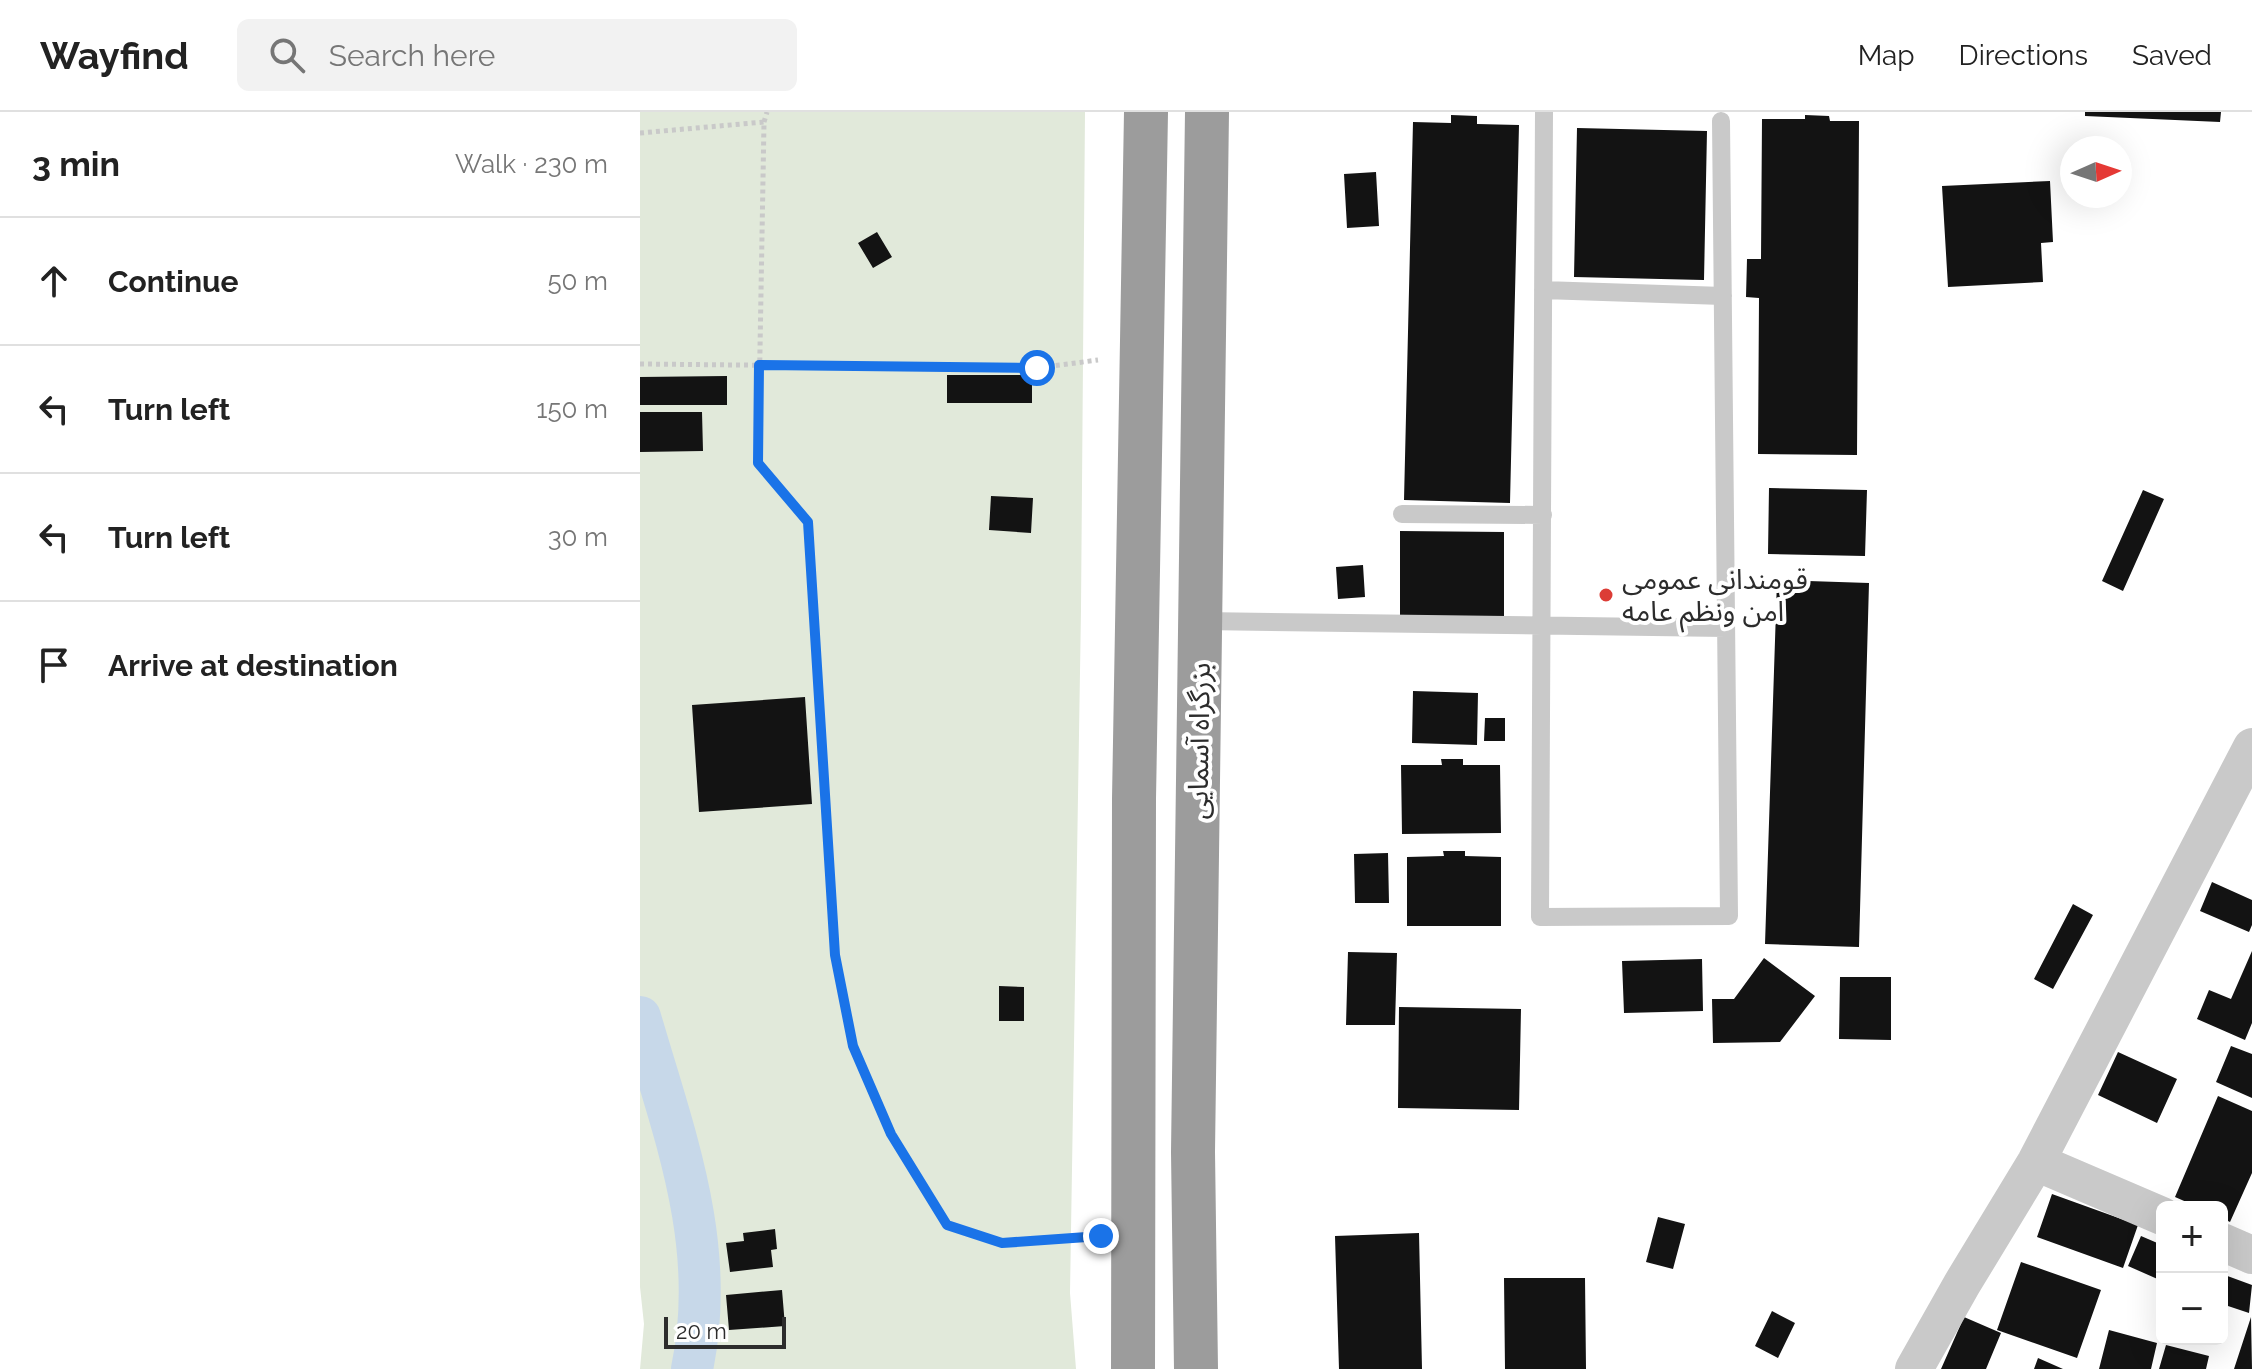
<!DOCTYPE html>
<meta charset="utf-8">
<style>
:root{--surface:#fff;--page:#f2f2f2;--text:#222;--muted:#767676;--line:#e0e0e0}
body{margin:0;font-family:Raleway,"Noto Sans Arabic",sans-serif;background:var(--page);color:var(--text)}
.controls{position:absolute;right:24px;bottom:24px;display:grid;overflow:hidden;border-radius:12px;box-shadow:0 8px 32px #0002}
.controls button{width:72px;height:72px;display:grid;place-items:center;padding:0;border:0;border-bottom:2px solid var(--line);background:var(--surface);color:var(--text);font:40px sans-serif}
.compass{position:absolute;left:1420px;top:24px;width:72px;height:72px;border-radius:50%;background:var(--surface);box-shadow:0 8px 32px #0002;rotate:87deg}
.scale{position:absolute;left:24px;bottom:20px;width:122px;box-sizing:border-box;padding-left:8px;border:4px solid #2c2c2c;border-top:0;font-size:22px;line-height:28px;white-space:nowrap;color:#2c2c2c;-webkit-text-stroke:6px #fff;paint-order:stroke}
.stop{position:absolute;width:24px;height:24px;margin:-18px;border:6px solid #1a73e8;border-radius:50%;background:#fff}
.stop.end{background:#1a73e8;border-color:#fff;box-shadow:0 2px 8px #0008}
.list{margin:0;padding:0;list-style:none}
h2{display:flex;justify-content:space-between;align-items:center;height:104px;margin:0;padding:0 32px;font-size:34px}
h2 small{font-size:26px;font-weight:400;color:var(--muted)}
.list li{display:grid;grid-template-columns:52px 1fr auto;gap:24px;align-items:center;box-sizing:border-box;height:128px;padding:0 32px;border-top:2px solid var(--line)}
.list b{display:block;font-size:30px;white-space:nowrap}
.list em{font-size:26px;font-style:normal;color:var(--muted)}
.icon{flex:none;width:44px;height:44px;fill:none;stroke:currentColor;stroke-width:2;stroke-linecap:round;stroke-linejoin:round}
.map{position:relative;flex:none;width:1612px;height:1257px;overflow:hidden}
header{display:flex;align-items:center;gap:48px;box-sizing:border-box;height:112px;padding:0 40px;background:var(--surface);border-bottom:2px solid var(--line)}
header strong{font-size:38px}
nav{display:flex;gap:44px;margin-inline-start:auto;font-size:28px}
.search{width:560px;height:72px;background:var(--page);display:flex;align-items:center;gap:20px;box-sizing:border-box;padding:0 28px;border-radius:12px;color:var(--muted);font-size:30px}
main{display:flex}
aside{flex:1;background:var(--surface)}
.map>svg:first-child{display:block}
.green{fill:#e1e9da}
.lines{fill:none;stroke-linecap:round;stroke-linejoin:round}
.canal{stroke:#c7d8e9;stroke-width:42}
.building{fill:#131313}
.path{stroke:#c9c9c9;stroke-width:5;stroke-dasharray:4 4;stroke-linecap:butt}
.service{stroke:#c9c9c9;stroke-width:18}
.minor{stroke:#c9c9c9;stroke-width:38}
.trunk{stroke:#9c9c9c;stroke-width:44}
.route{stroke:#1a73e8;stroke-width:10}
.poi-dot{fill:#dc3d36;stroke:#fff;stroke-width:3}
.labels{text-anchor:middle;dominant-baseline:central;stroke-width:8;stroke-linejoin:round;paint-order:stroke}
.poi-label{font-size:28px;fill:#2c2c2c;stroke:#fff;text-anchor:start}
.street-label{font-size:28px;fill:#2c2c2c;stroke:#fff}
</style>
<header>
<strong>Wayfind</strong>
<div class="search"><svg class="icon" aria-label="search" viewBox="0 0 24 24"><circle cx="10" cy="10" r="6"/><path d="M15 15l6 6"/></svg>Search here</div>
<nav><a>Map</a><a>Directions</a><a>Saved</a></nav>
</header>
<main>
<aside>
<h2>3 min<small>Walk · 230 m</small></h2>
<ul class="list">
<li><svg class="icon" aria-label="ahead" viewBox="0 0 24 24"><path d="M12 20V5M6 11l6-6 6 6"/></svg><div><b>Continue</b></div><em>50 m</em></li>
<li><svg class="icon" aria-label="left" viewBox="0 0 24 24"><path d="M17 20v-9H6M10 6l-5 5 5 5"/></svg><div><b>Turn left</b></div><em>150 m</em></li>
<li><svg class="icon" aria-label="left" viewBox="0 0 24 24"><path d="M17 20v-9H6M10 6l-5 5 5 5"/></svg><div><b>Turn left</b></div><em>30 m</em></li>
<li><svg class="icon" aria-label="arrive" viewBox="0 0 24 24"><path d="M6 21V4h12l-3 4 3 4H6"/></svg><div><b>Arrive at destination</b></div></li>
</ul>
</aside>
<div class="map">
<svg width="1612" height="1257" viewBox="0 0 1612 1257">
<rect width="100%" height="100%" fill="#fff"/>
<path class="green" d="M0,0h445l-4,498 -11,683 6,76h-436l4,-45 -4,-37z"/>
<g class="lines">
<path class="canal" d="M0,905c34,117 78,228 52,352"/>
</g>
<path class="building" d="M1445,0h136l-1,10 -135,-6z
M811,3l26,1v8l42,1 -9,378 -106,-3 9,-378 38,1z
M1165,3l24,1 1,5h29l-2,334 -99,-1 1,-156 -13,-1 1,-38h14l1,-140h43z
M937,16l130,3 -3,149 -130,-3z
M736,60l3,54 -32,2 -3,-54z
M1410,69l3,61 -12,1 2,39 -95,5 -6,-101z
M237,120l15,25 -19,11 -15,-25z
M307,263h85v28h-85z
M87,264v29h-87v-28z
M0,300h62l1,39 -63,1z
M1129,376l98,2 -2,66 -97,-2z
M1503,378l21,9 -41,92 -21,-10z
M351,384l42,2 -2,35 -42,-3z
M760,419l104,1v86l-104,-1z
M723,453l2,32 -27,2 -2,-32z
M1137,468l92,3 -10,364 -94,-3z
M773,579l65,2 -1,52 -65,-2z
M165,585l7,107 -113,8 -7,-107z
M845,606h20v23h-21z
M801,647h22v6h37l1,68 -99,1 -1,-69h41z
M803,739h22v5l36,1v69h-94v-69l37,-1z
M748,741l1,50h-34l-1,-49z
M1572,770l40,18v25l-3,7 -49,-21z
M1433,792l20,11 -40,74 -19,-10z
M1612,839v72l-7,17 -48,-21 12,-29 22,9z
M708,840l49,1 -2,72h-49z
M1124,846l51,38 -35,46 -67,1 -1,-44h22z
M1062,847l1,52 -79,2 -2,-52z
M1200,865h51v63l-52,-1z
M359,874l25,1v34h-25z
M759,895l122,2 -2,101 -121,-2z
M1591,934l21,8v44l-36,-16z
M1478,940l59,27 -20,44 -59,-28z
M1578,984l34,15v62l-22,49 -8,-4v-11h-24l-23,-10z
M1412,1082l86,31 -15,43 -86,-31z
M1018,1105l27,7 -12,45 -27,-7z
M135,1117l2,20 -6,1 2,17 -43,5 -4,-29 18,-2 -1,-8z
M779,1121l3,136h-83l-4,-133z
M1501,1124l21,9v36l-34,-15z
M1381,1150l80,28 -24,68 -80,-28z
M1582,1162l30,11 -3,28 -27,-9z
M864,1166h81l1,91h-81z
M142,1178l3,36 -56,4 -3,-35z
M1132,1199l23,12 -17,35 -23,-12z
M1324,1205l37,16 -15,36h-45z
M1611,1205l1,52h-18z
M1469,1218l48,13 -6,26h-52z
M1526,1233l43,11 -3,13h-47z
M1398,1246l25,11h-29z"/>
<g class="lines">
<path class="path" d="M124,10l3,-10
M0,21l124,-11 -6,341 50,59 27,433 18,91 38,88 56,91 55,18 90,-6
M0,252l397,4 61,-8"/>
<path class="service" d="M904,0l-4,805 189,-1 -8,-795
M903,178l180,6
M762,402l141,1
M561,509l525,7"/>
<path class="minor" d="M1396,1050l126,54
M1582,1130l30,13
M1274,1257l48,-85 74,-122 216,-415"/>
<path class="trunk" d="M493,1257l1,-570 12,-687
M556,1257l-3,-217 14,-1040"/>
</g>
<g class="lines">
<path class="route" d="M397,256l-278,-3 -1,98 50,59 27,433 18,91 38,88 56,91 55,18 99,-7"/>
</g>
<circle class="poi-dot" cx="966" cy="483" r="8"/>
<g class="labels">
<g class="poi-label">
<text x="982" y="467">قومندانی عمومی<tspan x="982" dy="32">امن ونظم عامه</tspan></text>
</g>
<g class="street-label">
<text transform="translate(559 629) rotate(-89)">بزرگراه آسمایی</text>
</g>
</g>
</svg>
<div class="controls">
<button>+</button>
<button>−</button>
</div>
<svg class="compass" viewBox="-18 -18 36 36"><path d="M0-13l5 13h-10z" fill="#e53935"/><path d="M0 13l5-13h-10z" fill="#767676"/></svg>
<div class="scale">20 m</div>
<div class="stop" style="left:397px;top:256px"></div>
<div class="stop end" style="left:461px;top:1124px"></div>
</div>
</main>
